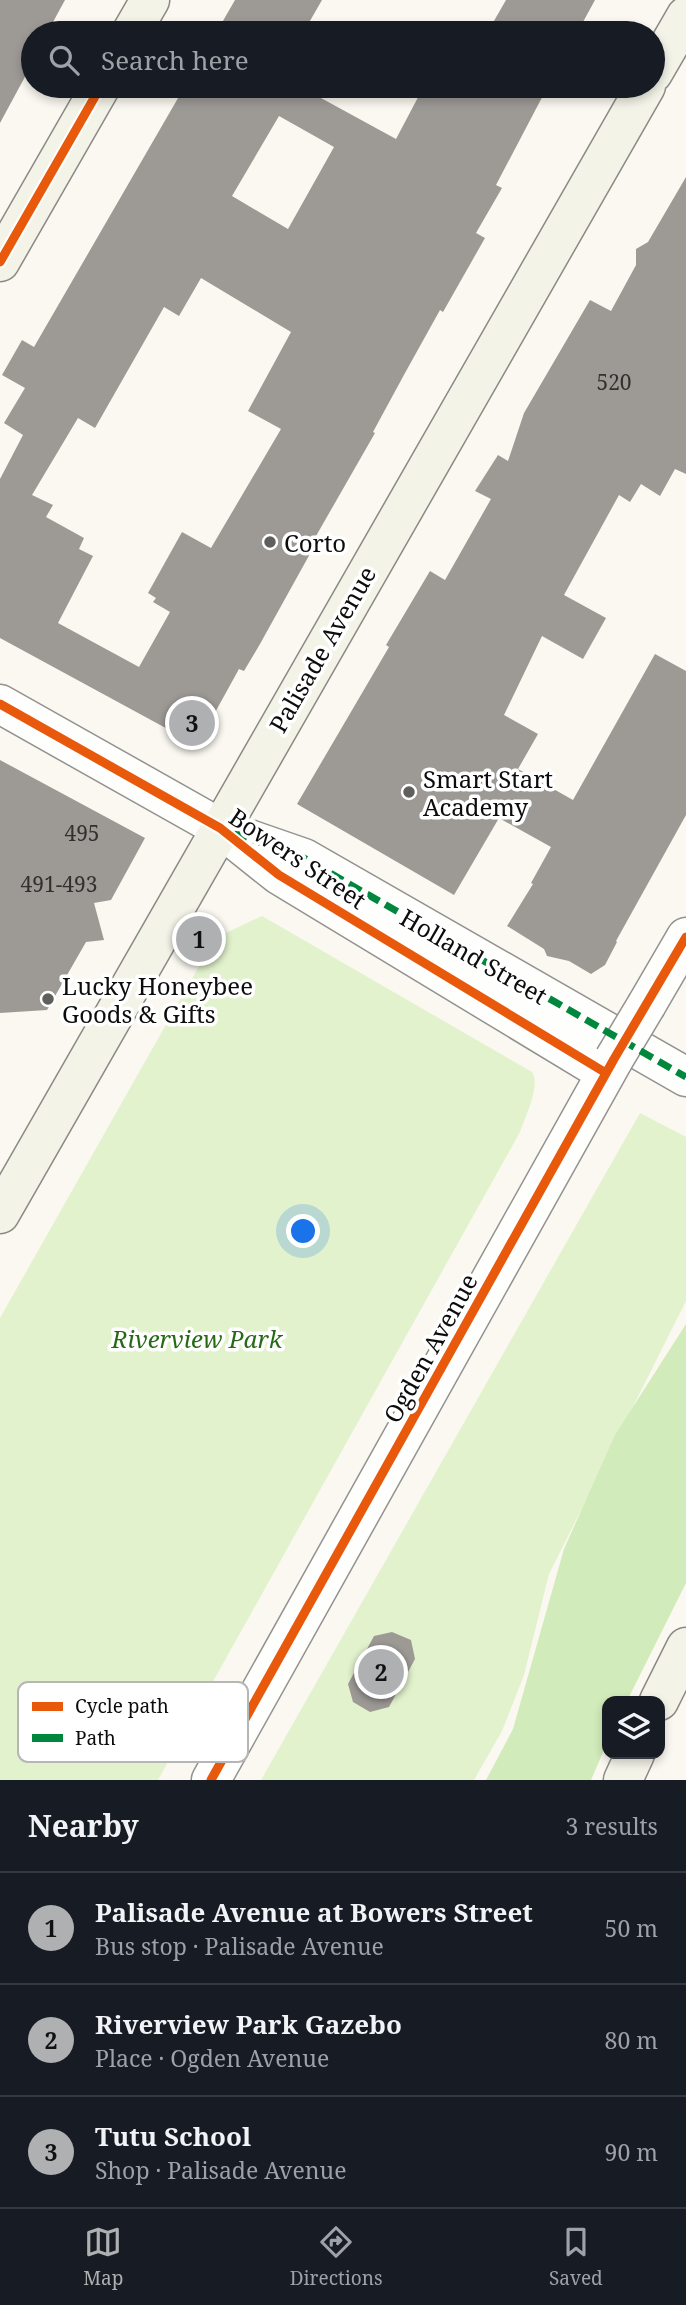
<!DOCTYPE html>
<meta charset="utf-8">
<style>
:root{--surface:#171b24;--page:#20242c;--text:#f1f3f6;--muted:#9ea1a6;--line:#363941;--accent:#afb0b1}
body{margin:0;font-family:"Noto Serif",serif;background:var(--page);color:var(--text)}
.controls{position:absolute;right:21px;bottom:21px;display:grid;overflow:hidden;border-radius:14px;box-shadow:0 4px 10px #0003}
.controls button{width:63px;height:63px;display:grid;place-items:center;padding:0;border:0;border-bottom:2px solid var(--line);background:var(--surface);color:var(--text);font:35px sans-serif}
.you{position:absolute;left:304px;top:1232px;width:24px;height:24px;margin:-18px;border:5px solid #fff;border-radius:50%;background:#1a73e8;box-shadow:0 0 0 10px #1a73e833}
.badge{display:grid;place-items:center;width:46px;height:46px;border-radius:50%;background:var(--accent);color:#111;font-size:23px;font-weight:700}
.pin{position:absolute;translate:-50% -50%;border:4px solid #fff;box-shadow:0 2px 7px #0006}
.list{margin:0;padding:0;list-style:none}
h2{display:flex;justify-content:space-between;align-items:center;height:91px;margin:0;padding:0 28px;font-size:30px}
h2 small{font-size:23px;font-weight:400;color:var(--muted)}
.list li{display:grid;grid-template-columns:46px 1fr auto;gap:21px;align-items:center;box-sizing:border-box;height:112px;padding:0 28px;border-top:2px solid var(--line)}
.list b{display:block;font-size:26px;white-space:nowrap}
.list p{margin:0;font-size:23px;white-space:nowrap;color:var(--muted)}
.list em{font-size:23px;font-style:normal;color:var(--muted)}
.icon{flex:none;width:38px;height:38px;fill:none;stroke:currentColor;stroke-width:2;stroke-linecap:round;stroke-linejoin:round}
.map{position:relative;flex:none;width:686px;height:1780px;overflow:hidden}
.search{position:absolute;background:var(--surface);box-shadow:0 4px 10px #0003;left:21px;right:21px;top:21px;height:77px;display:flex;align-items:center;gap:18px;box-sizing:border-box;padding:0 24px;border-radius:38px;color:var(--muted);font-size:26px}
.sheet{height:427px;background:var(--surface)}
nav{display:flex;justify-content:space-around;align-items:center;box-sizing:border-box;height:98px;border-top:2px solid var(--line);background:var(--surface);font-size:19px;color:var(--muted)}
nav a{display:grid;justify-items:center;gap:4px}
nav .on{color:var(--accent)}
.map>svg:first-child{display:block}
.green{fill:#e2f2cd}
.forest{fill:#d2ebba}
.building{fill:#9d9a96;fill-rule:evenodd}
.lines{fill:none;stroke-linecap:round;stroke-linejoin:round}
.street-casing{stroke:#93928f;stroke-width:41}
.secondary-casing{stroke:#8a8985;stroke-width:41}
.street{stroke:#fefefd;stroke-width:38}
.secondary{stroke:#f4f3e8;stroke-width:38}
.street-bridge-casing{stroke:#93928f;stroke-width:41;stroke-linecap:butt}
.street-bridge{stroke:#fefefd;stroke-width:38}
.quiet{stroke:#00873e;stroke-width:7;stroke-dasharray:14 7;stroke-linecap:butt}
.cycleway-casing{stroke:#fff;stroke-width:13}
.cycleway{stroke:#e8590c;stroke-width:9}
.poi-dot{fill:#5f5f5c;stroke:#fff;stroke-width:2.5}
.labels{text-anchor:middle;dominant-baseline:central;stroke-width:7;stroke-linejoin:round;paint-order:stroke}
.number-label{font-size:21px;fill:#30302e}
.poi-label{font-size:24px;fill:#0c0c0c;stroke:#fff;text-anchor:start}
.street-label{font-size:24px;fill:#0c0c0c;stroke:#fff}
.park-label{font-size:24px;font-style:italic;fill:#266a16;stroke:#fff}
.key{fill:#fff;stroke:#b6b6b6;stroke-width:2}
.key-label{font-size:19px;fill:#0c0c0c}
</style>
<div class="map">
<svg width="686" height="1780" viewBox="0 0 686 1780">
<rect width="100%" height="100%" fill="#faf8f0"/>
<path class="green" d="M262,916l270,156c9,14 -7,45 -12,60l-362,648h-158v-462l215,-380z
M640,1113l46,24v164l-137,273 -25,101 -22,56 -28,49h-213z"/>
<path class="forest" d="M686,1324v259l-59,118h-20v42l-16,37h-105l27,-51 51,-180 51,-114z"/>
<path class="building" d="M0,0h65l-18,33h-14v29l-33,61z
M235,0h87l-19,33h-87z
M506,0h89l-18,33h-90z
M457,24l18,9h-23z
M185,86h114l97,53 28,-53h124l-52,99 6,3 -26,45 9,5 -42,74 -3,-2 -35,63 -32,59 2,1 -67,117 3,2 -51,92 -16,27 -5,-2 -42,76 -197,-107v-159l23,-44 -19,-12 21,-35 -23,-13 20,-35 12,7zM279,116l55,31 -46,82 -56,-33zM201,278l90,54 -43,79 33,18 -70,119 -29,-16 -34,61 8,5 -3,4 17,10 -31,55 -81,-44 35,-67 -14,-7 5,-11 -38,-21 7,-12 -21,-10 46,-77 17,10 69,-121 15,9z
M686,177v297l-11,-5 -15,27 -19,-12 -11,18 -11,-7 -55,100 42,23 -23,41 -41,-23 -38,79 34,19 -20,35 55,31 82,-146 31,17v144l-70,126 1,1 -12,23 -14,9 -22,-13 -22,-5 -3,-7 -37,-23 26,-42 -2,-1 20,-36 -52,-29 -45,77 -157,-91 92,-157 -3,-2 44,-74 15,9 46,-81 -16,-8 23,-36 10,6 16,-48 66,-113 21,11 25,-46v-16l12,-7z
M0,760l145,78 -34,62 -17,3 10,37 -18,2 -39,68 -47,3z
M392,1632l19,8 4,19 -26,48 -19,5 -17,-10 -5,-18 26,-48z"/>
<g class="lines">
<defs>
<path id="street" d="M0,704l220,124 59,47 327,198
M252,840l52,18 382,219
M647,1004l39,-67
M211,1780l403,-721"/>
<path id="secondary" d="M131,33l19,-33
M653,73l33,-57
M0,262l101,-176
M0,1214l646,-1128
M659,1701l27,-54
M623,1780l12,-26"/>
</defs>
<use href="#street" class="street-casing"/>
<use href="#secondary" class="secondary-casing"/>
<use href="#street" class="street"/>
<use href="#secondary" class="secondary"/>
<defs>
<path id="street-bridge" d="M614,1059l33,-55"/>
</defs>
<use href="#street-bridge" class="street-bridge-casing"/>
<use href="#street-bridge" class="street-bridge"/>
<path class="quiet" d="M234,833l70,25 382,219"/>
<defs>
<path id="cycleway" d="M0,262l101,-176
M0,704l220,124 59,47 327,198
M211,1780l403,-721 72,-122"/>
</defs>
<use href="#cycleway" class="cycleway-casing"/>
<use href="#cycleway" class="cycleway"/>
</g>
<g class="poi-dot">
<circle cx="270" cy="542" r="7"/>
<circle cx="409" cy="792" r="7"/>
<circle cx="48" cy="999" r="7"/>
</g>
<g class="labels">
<g class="number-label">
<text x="614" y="382">520</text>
<text x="82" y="833">495</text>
<text x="59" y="884">491-493</text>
</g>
<g class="poi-label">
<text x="284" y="542">Corto</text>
<text x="423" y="778">Smart Start<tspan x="423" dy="28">Academy</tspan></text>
<text x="62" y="985">Lucky Honeybee<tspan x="62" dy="28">Goods &amp; Gifts</tspan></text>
</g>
<g class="street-label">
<text transform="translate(322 649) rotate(-60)">Palisade Avenue</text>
<text transform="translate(298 858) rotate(34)">Bowers Street</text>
<text transform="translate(474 956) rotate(30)">Holland Street</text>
<text transform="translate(430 1348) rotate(-61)">Ogden Avenue</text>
</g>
<g class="park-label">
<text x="197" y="1338">Riverview Park</text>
</g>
</g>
<rect x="18" y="1682" width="230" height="80" rx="10" class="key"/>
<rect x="32" y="1702" width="31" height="9" fill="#e8590c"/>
<rect x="32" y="1734" width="31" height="8" fill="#00873e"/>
<g class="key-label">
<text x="75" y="1713">Cycle path</text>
<text x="75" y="1745">Path</text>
</g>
</svg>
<div class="controls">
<button><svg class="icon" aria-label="layers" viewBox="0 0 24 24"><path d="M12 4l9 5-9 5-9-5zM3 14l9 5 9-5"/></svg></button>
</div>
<div class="you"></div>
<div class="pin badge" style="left:199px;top:939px">1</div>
<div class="pin badge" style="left:381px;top:1672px">2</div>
<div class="pin badge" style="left:192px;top:723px">3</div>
<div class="search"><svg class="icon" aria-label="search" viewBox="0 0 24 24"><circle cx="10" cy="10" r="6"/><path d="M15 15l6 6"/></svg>Search here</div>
</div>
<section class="sheet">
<h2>Nearby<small>3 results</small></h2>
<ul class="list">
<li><span class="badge">1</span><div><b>Palisade Avenue at Bowers Street</b><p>Bus stop · Palisade Avenue</p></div><em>50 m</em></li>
<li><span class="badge">2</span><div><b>Riverview Park Gazebo</b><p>Place · Ogden Avenue</p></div><em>80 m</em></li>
<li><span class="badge">3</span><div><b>Tutu School</b><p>Shop · Palisade Avenue</p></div><em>90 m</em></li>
</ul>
</section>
<nav>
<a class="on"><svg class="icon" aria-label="map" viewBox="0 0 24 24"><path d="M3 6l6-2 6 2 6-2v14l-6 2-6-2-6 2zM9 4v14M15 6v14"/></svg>Map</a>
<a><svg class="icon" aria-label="directions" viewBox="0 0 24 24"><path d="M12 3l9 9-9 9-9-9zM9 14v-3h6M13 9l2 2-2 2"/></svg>Directions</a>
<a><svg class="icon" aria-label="saved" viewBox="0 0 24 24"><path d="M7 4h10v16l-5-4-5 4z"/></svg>Saved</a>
</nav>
